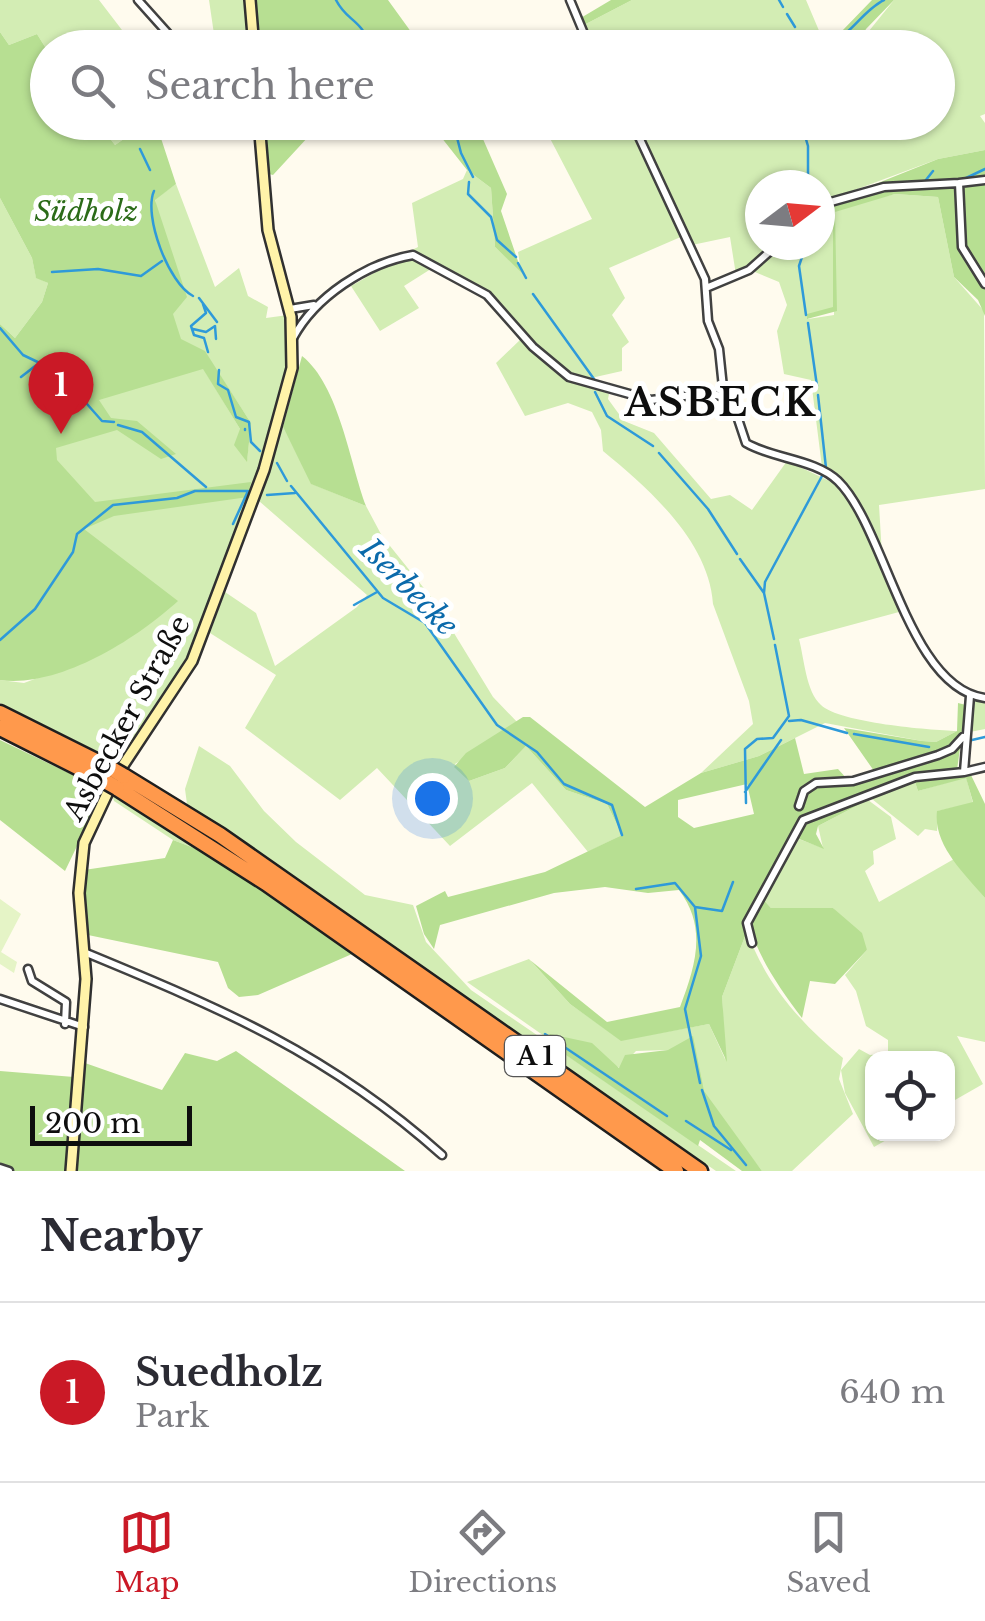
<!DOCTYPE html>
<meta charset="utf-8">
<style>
:root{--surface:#fff;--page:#f7f7f7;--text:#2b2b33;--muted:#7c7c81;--line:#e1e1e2;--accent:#ca1926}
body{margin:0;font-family:"Libre Baskerville",serif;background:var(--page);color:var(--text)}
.controls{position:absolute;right:30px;bottom:30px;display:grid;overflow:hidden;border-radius:20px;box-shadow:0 2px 8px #0004}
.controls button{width:90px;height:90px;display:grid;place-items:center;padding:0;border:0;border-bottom:2px solid var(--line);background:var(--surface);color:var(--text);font:50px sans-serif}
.compass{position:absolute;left:745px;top:170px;width:90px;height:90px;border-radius:50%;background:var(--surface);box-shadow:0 2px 8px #0004;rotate:74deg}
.scale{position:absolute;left:30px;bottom:25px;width:162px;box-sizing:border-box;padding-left:10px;border:5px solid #0e0e0e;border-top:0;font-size:28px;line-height:35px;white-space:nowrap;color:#0e0e0e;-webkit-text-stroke:8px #fff;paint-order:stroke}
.you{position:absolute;left:432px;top:798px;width:35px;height:35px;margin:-25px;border:8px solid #fff;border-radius:50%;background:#1a73e8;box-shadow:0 0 0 15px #1a73e833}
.badge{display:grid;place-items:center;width:65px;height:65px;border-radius:50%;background:var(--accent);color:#fff;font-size:32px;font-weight:700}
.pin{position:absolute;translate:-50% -82px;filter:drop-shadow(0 2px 5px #0008)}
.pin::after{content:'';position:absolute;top:52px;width:35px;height:30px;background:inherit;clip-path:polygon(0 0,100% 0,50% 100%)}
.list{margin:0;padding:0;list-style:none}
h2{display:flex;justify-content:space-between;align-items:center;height:130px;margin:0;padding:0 40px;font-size:42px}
h2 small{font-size:32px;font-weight:400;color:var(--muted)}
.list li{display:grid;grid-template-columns:65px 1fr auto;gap:30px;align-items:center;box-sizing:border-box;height:180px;padding:0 40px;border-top:2px solid var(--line)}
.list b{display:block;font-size:38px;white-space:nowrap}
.list p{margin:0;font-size:32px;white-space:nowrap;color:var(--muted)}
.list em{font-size:32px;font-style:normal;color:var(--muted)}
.icon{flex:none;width:55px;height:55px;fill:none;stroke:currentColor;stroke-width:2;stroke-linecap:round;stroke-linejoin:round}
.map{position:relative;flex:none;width:985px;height:1171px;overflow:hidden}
.search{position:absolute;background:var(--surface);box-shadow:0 2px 8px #0004;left:30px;right:30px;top:30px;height:110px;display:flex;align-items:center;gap:25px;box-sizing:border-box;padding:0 35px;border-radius:55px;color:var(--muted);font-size:38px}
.sheet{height:310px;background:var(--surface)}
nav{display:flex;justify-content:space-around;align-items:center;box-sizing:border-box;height:140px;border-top:2px solid var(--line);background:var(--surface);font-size:28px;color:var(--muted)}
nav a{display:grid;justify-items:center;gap:5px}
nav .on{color:var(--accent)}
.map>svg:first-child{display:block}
.green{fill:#d3edb4;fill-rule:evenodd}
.forest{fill:#b7df92;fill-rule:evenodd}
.pitch{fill:#e5f4c6}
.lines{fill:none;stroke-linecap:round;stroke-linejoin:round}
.stream{stroke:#2e9ad9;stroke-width:2.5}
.street-casing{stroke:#414141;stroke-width:11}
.secondary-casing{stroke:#303030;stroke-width:14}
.highway-casing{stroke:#1f1f1f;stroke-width:19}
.street{stroke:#fff;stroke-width:6}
.secondary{stroke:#fff3a9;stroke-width:9}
.highway{stroke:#ff994c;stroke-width:14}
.highway-bridge-casing{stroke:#1f1f1f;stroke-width:19;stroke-linecap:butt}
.highway-bridge{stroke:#ff994c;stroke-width:14}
.labels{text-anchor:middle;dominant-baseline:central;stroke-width:10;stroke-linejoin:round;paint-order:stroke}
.shield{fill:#fff;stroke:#565656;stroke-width:2.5}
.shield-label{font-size:25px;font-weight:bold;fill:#0e0e0e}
.park-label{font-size:28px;font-style:italic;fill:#2b6b18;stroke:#fff}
.street-label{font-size:28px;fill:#0e0e0e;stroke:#fff}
.water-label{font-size:30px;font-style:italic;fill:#0b6aab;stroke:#fff}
.district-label{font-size:38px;font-weight:bold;letter-spacing:2.5px;fill:#0e0e0e;stroke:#fff}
</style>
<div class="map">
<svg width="985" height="1171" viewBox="0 0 985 1171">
<rect width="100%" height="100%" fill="#fffbee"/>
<path class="green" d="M0,0h99l36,47 -88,3 -10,-16 -28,11 -9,-13z
M209,0h37l3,37 -34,4z
M632,0h174l14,33 -14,9 2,5 -217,1 -9,-22z
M894,0h91v114l-5,2 5,7v27l-47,9 -118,44v-18h-60v60h16l-40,30 -6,-38 -38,8 -59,-122 305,-1v-74l-82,-1z
M98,123h49l-32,22z
M542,123h87l54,113 -74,32 16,30 -13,17 17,27 -7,6v23l-31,7 1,5c-47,-14 -71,-60 -106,-90 -20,-18 -50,-30 -74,-43l6,-3 -6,-44 51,-24 4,-9 24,18 4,59 26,24 -3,-19 74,-33z
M176,184l39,103 24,-19 9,28 20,11 -2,11 22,-3c8,88 -62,268 -103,349 -17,34 -42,64 -64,96l-11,-2 -110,-55v-23l24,3 16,-6 -40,-297 156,-175 -1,-6zM216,369l35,54 -4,37 -7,-31 -34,-56z
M895,194l43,3 16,80 30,34 1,178 -106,16 3,50c-15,-31 -26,-74 -60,-88l-11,-87 -27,-6 -7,-43 10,-26 -8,-23 -29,-12 29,-25h41v-39l13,-5v107l-26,7 1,4 26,-4 1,-103 6,-5z
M0,198l32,60 4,19 12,6 -6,19 -27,36 -15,-14z
M411,258l23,9 -30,19 15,22 -39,23 -29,-45 46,-26z
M521,339l35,34 53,21 -1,5 16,22 30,12 57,66 19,-4 22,15 35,-49 51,24 23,38 38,89 -100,27c5,19 7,53 22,66 19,18 108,25 136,26l-21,11 -14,-1 -97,-18 -66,33 -58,17 52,-49 -4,-23 -36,-97c-4,-63 -65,-116 -110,-153l-2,-21 -9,-18 -24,-9 -43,13 -29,-53z
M283,427l29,57 54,22 16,30 53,66 58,95 25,26 -63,41 14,17 36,-13 21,-22 40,44 41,14 15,31 -34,17 -56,-69 -82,63 -73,-78 -37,32 -95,-72 31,-53 -66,-42 15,-41 31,21 19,53 82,-59 10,-12 -108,-94z
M973,700l12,1v28l-15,3z
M199,746l31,20 34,45 32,31 69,53 48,10 13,37 45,48 265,181h-20l-529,-367 -2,-15z
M966,777l7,26 -35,8 -1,20 -12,-2 -7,7 -46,-37 42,-20 4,12z
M112,794l1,-1 97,61 -37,-14 -59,-39z
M868,800l23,17 5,22 -23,12 1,13 -9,7 14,31 75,-43 31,39v144l-28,-6 26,48 -35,20v-46h-76v76h25l-23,13 -29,-54 -4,-23 18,-21 11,6 18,-2v-13l-22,-14 -10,-35 -11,-16 22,-25 -34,-42h-62l-10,-11 35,-59 27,10 -5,-22z
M747,931c18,52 54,93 96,127l-4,21 14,35 -61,57h-30l-94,-121 -32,1 -16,17 -70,-34 -3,4 -80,-56 62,-23 41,45 51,36 88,-16 16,35 -3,-62z"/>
<path class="forest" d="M246,0h142l34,47h-173z
M611,0h21l-50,26 -3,-7z
M872,0h22l-28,29 -10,18h-48l-2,-4 14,-10 22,-2z
M0,32l9,13 28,-11 10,16 1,72 50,1 17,22 32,-22h9l20,61 -21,16 32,97 -14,17 8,25 24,12 46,72 -4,39 -13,-17 6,-16 -37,-60 -104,31 12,18 26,3 39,33 -15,5 -44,-29 -61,18 1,12 38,42 156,-20 -3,15 -134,19 -30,13 94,72c-43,39 -119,87 -178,79v-356l15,14 27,-36 6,-19 -12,-5 -4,-20 -32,-60z
M255,123h66l-48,52 -8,-2 -6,6z
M430,123h46l31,71 -6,17 21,62 -27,-26 -4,-59 -24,-18z
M985,150v166l-7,-16 -24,-23 -16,-80 -43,-3 -60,18 2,99 -30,8v-5l26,-7v-106l105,-42z
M302,356c37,29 48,107 64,150l-55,-22 -28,-57z
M958,703l8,2 -9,65 -88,21 -1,9 -50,26 -2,8 8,15 -32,-13 -47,85 2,10 -25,66 5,65 -18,-38 -88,17 -51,-37 -40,-44 77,62 73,-15c15,-40 28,-79 -1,-117l-31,3 -43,-6 -51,6 -114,32 -6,24 -10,-15 -8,-28 29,-15 3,6 97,-25 77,-37 -15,-31 -41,-14 -40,-44 -21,22 -36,13 -15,-14 12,-14 57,-36h7l115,90 56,-34 58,-17 36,-18 9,36 34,-5 10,11 26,-9 -30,-43 78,13 14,1 21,-11zM747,784l7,30 -60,14 -16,-11v-17z
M0,740l104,50 -39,81 -65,-51z
M970,773l15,31v94c-21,-25 -52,-53 -48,-87l36,-9 -7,-24 -48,13 -4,-12z
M173,840l37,14 142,100 -94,41 -19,2 -11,-9 -10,-26 -130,-27 -4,-65 81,-12z
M761,897l10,11h62l29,25 5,17 -32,34 -25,-3 -8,37c-23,-31 -43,-59 -54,-96z
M550,1034l42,9 27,25 6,-13 43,-5 25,-14 11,55 58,80h-20l-42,-31 -2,6 -154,-106z
M236,1051l169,120h-390l-15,-6v-94l74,6 11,-14 77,27 23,-37 32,8z"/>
<path class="pitch" d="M0,899l21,15 -20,38 16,10 -3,11 -14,-9z"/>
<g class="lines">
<path class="stream" d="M336,0c11,22 24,17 36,48
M779,0l4,7
M787,14l8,13
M809,48c8,-12 17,-5 29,-10 12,-4 27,-29 46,-38
M119,122l10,14
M453,122l8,31 12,24
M72,124l1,-2
M802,126l6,20v39
M140,149l10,21
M964,179l21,-10
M469,182l-1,12 23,23 6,23 19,17
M922,185l11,-14
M154,191c-11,25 15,93 39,105
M820,202l38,-11
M806,245l-7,21 7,49
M518,263l8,15
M52,272l46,-3 43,7 21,-15
M533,294l61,85
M199,298l18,24
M203,304l3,9 -15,13 3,9 10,3 4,14
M808,323l9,63
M0,328l23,27 23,11 26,21 30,34 12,1
M193,329l13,3 9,-6 1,13
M219,370l-1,14 10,6 8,27 13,5 2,20 9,9
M21,377l18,-14
M595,392l12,24 46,30
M818,395l8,73
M118,425l24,7 64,55
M245,429v1
M659,453l49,56 29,45
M277,463l10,18
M291,486l92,112 42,25 72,102 40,27 27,32 48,21 10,30
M267,495l28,-2
M740,559l24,34 10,46
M764,593l1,-11 57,-106
M354,605l23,-13
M0,640l35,-31 38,-57 4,-18 36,-29 64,-7 18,-7h53l-15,33
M789,721l12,-1 46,13
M854,734l75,13
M972,740l13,-3
M745,792l36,-52
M746,803l-1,-54 12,-10 16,-1 16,-22 -14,-71
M636,889l39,-6 20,24
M545,1034l122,82
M700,1083l-15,-74 16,-53 -6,-49 27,4 11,-29
M702,1090l12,36 32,39
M686,1121l45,29"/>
<defs>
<path id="street" d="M138,0l43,48
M570,0l20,48
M194,48l60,-10
M632,122l73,157 3,42 11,28 5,48
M959,183l26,-3
M820,205l64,-18 75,-4 3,64 23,37
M706,288l43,-18 28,-25
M290,309l24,-4
M293,338c22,-41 73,-75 120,-83l74,40 46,52 36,30 82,23 58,-7 15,4 10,10 12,36c27,16 69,16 92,38 48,47 70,207 147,217
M970,696l-6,76 21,-5
M799,806l5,-15 12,-8 37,-2 85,-26 14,-6 11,-12
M752,943l-5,-20 56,-103 112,-43 49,-5
M84,952c138,57 244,101 358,203
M28,969l4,12 34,21 -1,22
M0,999l84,28
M0,1168l9,3"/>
<path id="secondary" d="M250,0l4,48
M71,1171l15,-192 -7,-86 5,-50 30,-64 78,-118 72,-191 28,-102 -1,-51 -23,-87 -9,-108"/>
<path id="highway" d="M0,713l112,56
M0,728l103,52
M124,776l96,59 480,336
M117,788l149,95 410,288"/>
</defs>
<use href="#street" class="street-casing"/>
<use href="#secondary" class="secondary-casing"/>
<use href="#highway" class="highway-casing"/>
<use href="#street" class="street"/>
<use href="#secondary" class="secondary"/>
<use href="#highway" class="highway"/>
<defs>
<path id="highway-bridge" d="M112,769l12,7
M103,780l14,8"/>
</defs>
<use href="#highway-bridge" class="highway-bridge-casing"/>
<use href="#highway-bridge" class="highway-bridge"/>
</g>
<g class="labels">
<rect class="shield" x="505" y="1036" width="60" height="40" rx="8"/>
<g class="shield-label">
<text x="535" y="1056">A 1</text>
</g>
<g class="park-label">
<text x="86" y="211">Südholz</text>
</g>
<g class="street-label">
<text transform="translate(127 718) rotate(-61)">Asbecker Straße</text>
</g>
<g class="water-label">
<text transform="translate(409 587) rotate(45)">Iserbecke</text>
</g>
<g class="district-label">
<text x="721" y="402">ASBECK</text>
</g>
</g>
</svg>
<div class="controls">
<button><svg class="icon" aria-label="locate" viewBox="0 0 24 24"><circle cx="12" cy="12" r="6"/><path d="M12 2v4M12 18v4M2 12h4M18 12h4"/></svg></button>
</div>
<svg class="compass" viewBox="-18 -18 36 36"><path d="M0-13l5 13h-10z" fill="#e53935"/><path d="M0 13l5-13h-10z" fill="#7c7c81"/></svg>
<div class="scale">200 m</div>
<div class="you"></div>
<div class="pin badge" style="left:61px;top:434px">1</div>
<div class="search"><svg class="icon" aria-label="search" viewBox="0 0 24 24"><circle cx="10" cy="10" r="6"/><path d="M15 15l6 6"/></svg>Search here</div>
</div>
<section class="sheet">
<h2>Nearby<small></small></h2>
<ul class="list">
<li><span class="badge">1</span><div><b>Suedholz</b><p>Park</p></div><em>640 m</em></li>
</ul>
</section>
<nav>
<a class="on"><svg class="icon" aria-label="map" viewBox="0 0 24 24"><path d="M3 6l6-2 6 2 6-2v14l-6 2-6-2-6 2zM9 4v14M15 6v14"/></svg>Map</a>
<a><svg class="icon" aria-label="directions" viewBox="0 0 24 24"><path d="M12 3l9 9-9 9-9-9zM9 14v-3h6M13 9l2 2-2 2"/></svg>Directions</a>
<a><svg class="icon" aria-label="saved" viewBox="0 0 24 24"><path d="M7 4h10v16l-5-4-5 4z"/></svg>Saved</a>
</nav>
